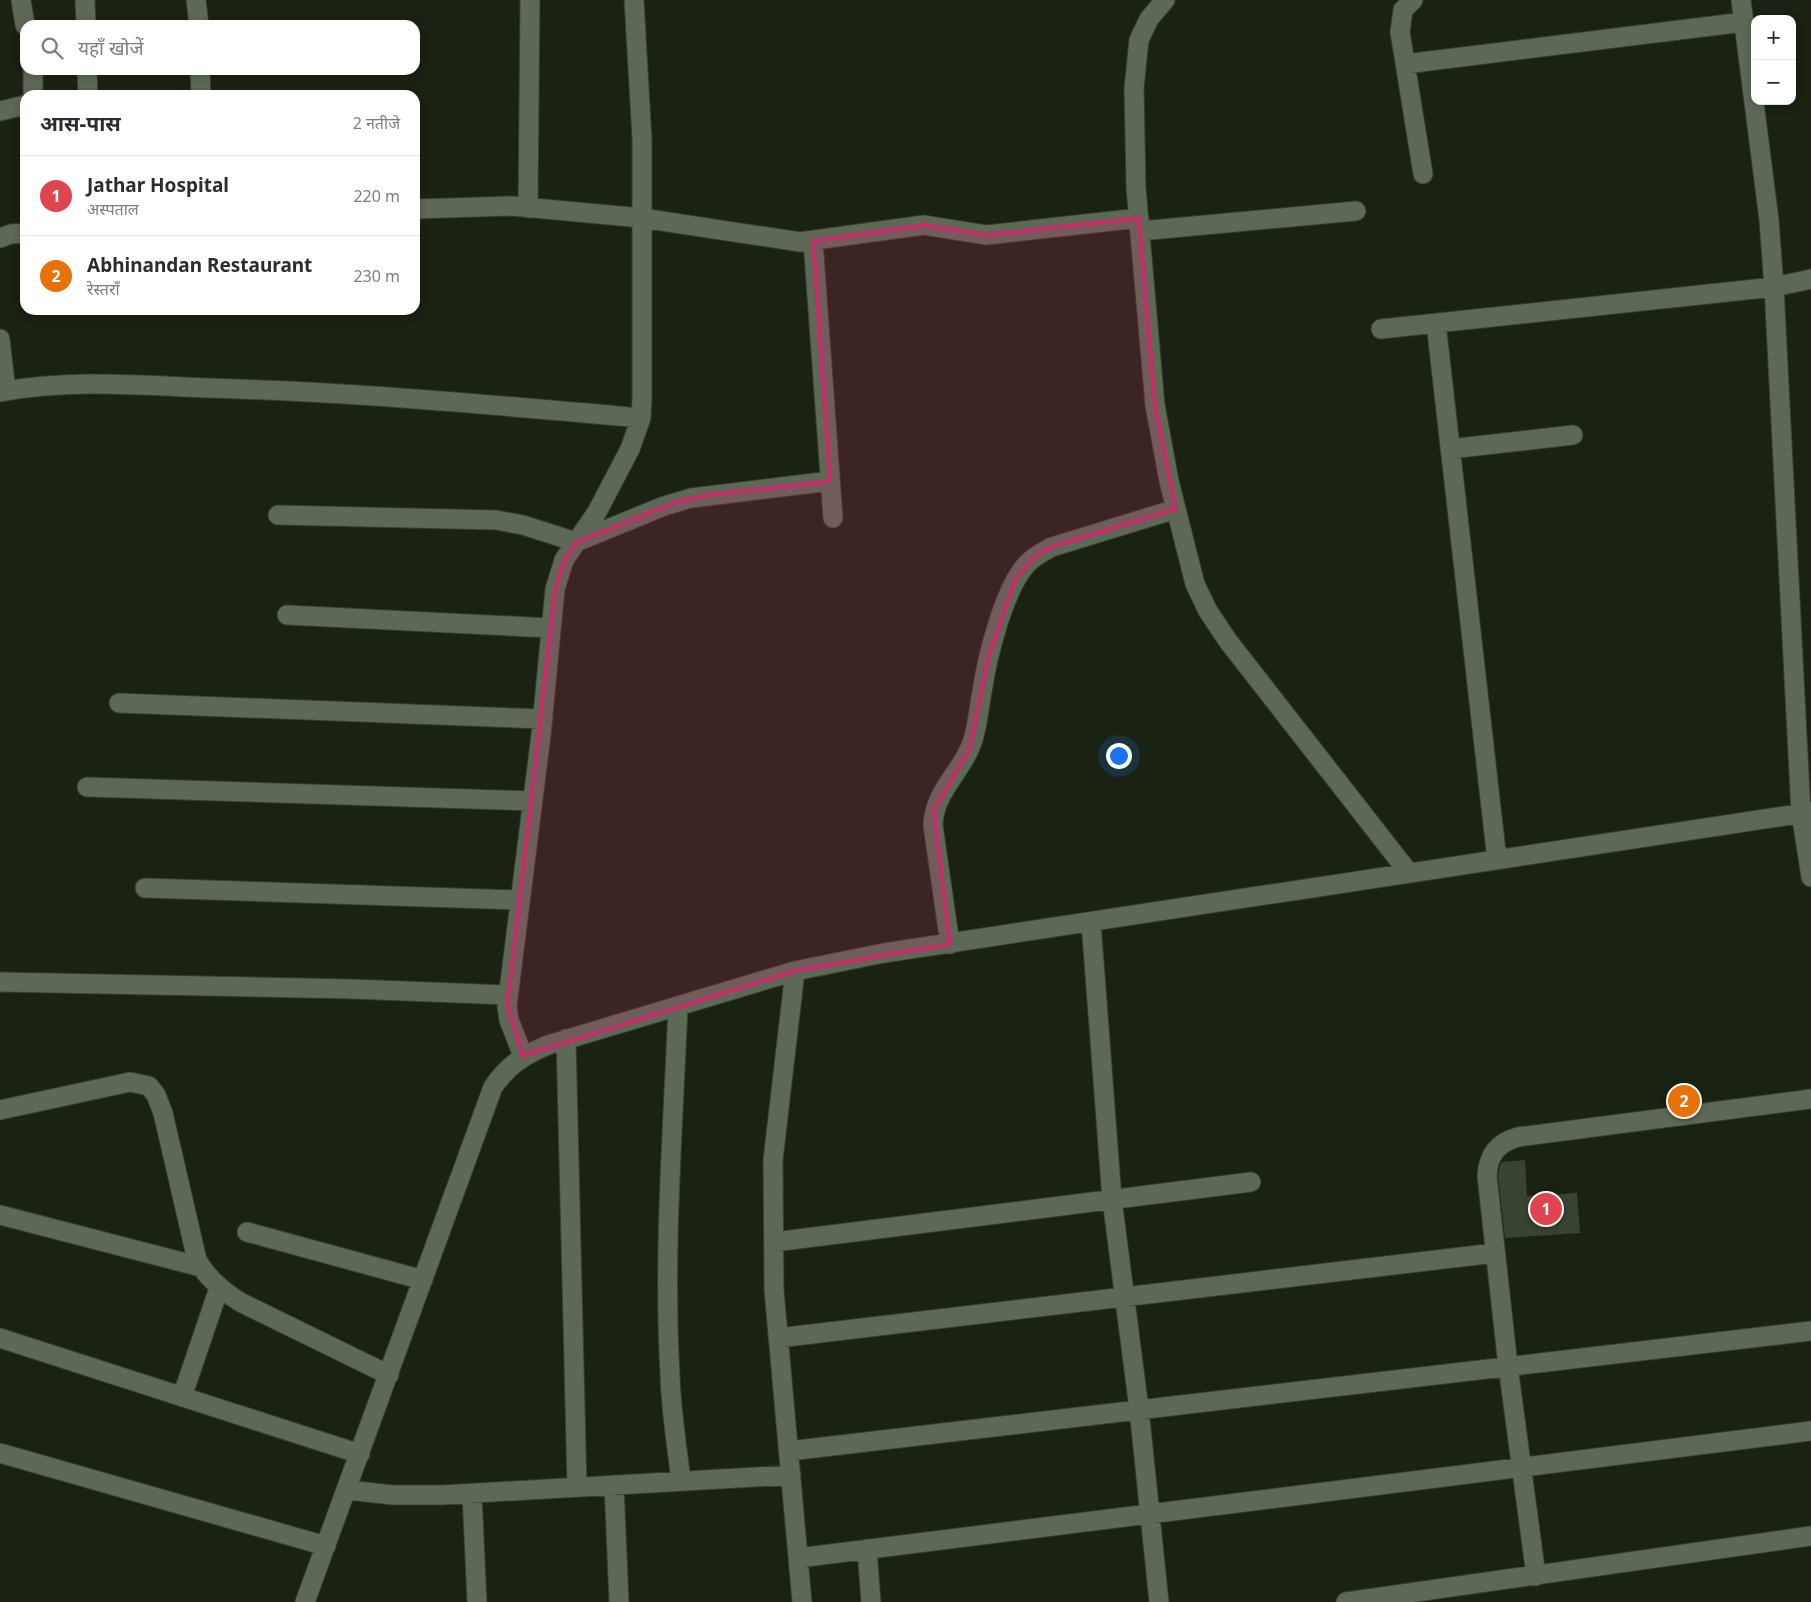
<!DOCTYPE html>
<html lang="hi">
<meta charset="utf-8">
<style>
:root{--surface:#fff;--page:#f7f7f7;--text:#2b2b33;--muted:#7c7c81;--line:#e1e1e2;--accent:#d93025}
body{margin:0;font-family:"Noto Sans","Noto Sans Devanagari",sans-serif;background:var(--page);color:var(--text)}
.controls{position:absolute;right:15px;top:15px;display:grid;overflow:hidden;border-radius:10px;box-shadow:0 2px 8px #0003}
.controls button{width:45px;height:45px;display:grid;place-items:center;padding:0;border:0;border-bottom:1px solid var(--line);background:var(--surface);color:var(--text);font:25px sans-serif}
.you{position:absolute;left:1118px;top:755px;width:18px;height:18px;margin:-12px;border:4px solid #fff;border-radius:50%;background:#1a73e8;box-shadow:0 0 0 8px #1a73e833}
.badge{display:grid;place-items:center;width:32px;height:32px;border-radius:50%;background:var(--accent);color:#fff;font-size:16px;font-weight:700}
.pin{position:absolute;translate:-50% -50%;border:2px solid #fff;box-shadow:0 1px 5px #0006}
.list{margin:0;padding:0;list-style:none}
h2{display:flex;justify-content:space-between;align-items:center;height:65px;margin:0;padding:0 20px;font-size:21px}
h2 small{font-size:16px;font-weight:400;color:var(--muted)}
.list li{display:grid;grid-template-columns:32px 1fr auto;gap:15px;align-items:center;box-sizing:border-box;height:80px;padding:0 20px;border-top:1px solid var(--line)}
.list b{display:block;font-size:19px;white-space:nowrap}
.list p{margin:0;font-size:16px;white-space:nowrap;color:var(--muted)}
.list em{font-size:16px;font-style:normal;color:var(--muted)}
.icon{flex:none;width:28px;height:28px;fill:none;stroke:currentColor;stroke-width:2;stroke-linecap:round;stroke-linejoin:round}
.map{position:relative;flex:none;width:1811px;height:1602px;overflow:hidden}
.search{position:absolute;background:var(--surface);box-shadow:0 2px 8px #0003;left:20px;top:20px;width:400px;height:55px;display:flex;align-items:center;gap:12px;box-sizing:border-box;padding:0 18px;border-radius:15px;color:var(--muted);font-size:19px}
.panel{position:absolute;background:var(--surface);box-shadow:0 2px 8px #0003;left:20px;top:90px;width:400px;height:225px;border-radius:15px}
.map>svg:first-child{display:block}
.building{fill:#394332}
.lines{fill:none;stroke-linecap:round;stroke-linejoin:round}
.minor-casing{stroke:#363e33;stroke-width:21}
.minor{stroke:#5d6856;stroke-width:19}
.marked{fill:#c62d68;fill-opacity:0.2;stroke:#c62d68;stroke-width:4;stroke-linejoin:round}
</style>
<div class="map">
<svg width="1811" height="1602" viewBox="0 0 1811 1602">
<rect width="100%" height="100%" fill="#192213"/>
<path class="building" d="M1525,1160l2,36 50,-3 3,40 -75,5 -7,-62 2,-11 2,-3z"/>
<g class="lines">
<defs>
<path id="minor" d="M21,0l4,25
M85,0l1,25
M196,0l3,25
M1165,0l-16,19 -10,21 -5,48 2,100 19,217 14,76 26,103 13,27 20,30 181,232
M1413,0l-10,10 -3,22 23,142
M1741,0l28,220 5,67 27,526 10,64
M1405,64l339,-42
M33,70v25
M87,70l1,25
M200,70l1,25
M0,111l25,-6
M528,208l2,-208
M415,209l97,-3 130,12 158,24 124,-17 62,10 153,-17
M1140,231l216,-20
M0,238l11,-4 14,-1
M813,241l20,277
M1436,323l61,537
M1381,329l393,-42 37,-8
M0,339l6,52
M0,392c68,-13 138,-7 207,-4 145,4 289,17 434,30
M1450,449l123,-14
M278,515l218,5 27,5 53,17 88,-36 27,-8 139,-17
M287,615l264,13
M119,703l424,16
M87,787l446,14
M145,888l375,12
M1091,922l21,277 27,210 20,193
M950,944l-17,-119c1,-31 25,-50 37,-77 8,-18 8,-37 12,-56 5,-34 22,-104 45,-128 7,-8 16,-12 25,-17l124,-38
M795,971l-22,189 1,130 28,312
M0,982l352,7 156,6
M678,1006c-5,123 -15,247 -8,369 1,36 7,71 11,106
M566,1039l11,448
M523,1056l-14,-36 -2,-14 34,-271 14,-146 9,-29 33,-48 33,-63 11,-31 1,-19v-260l-8,-139
M0,1110l130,-28 19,4 7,9 7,18 34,147c11,19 25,30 43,42l149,73
M0,1215l201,52
M247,1232l176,48
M774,1242l477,-60
M0,1338l360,116
M778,1338l717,-85
M182,1397l37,-109
M789,1451l1022,-120
M0,1453l326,93
M614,1485l5,117
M347,1490l46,5h49l349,-20
M472,1494l5,108
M867,1549l4,53
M798,1558l1013,-127
M1536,1576l-28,-210 -21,-190c1,-21 10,-33 31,-39l293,-38
M305,1602l188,-515c15,-22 31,-32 55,-42l247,-74 89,-18 927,-141
M1346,1602l465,-66"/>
</defs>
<use href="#minor" class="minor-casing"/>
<use href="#minor" class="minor"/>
</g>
<path class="marked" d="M1139,218l16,187 21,104 -124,38 -15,8 -21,23 -27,78 -19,92 -36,63 16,133 -155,27 -272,85 -16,-50 48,-417 9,-29 12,-18 100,-40 31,-7 123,-14 -17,-240 111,-16 62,10z"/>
</svg>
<div class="controls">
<button>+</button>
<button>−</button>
</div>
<div class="you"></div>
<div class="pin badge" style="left:1546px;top:1209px;background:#e0444e">1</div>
<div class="pin badge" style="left:1684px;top:1101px;background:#e8710a">2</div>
<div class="search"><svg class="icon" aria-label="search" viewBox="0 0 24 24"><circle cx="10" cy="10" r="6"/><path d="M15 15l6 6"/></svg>यहाँ खोजें</div>
<section class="panel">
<h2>आस-पास<small>2 नतीजे</small></h2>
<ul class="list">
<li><span class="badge" style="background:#e0444e">1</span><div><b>Jathar Hospital</b><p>अस्पताल</p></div><em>220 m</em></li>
<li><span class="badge" style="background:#e8710a">2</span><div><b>Abhinandan Restaurant</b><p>रेस्तराँ</p></div><em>230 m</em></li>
</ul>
</section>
</div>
